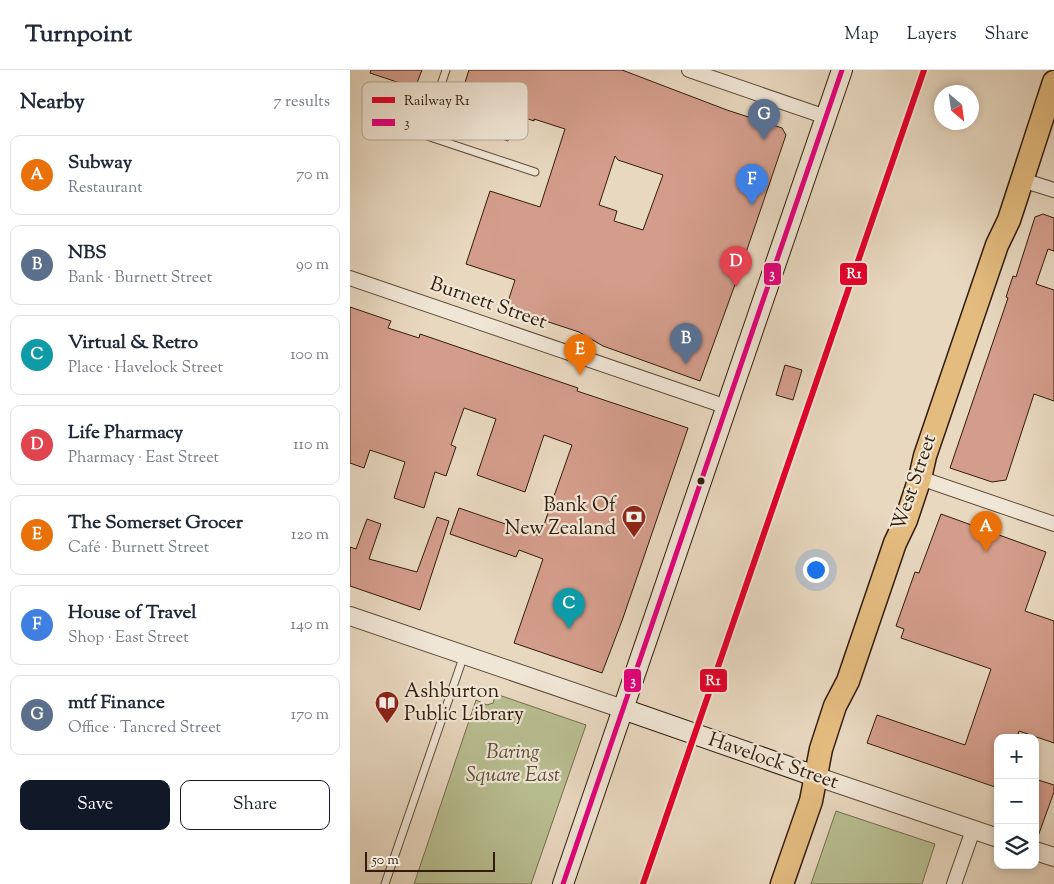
<!DOCTYPE html>
<meta charset="utf-8">
<style>
:root{--surface:#fff;--page:#f6f6f7;--text:#1f2937;--muted:#747a83;--line:#e0e1e3;--accent:#111827}
body{margin:0;font-family:"Sorts Mill Goudy",serif;background:var(--page);color:var(--text)}
.controls{position:absolute;right:15px;bottom:15px;display:grid;overflow:hidden;border-radius:10px;box-shadow:0 2px 8px #0003}
.controls button{width:45px;height:45px;display:grid;place-items:center;padding:0;border:0;border-bottom:1px solid var(--line);background:var(--surface);color:var(--text);font:25px sans-serif}
.compass{position:absolute;left:584px;top:15px;width:45px;height:45px;border-radius:50%;background:var(--surface);box-shadow:0 2px 8px #0003;rotate:151deg}
.scale{position:absolute;left:15px;bottom:12px;width:130px;box-sizing:border-box;padding-left:5px;border:2px solid #311c0a;border-top:0;font-size:14px;line-height:18px;white-space:nowrap;color:#311c0a;-webkit-text-stroke:4px #f0e6d6;paint-order:stroke}
.you{position:absolute;left:465px;top:499px;width:18px;height:18px;margin:-12px;border:4px solid #fff;border-radius:50%;background:#1a73e8;box-shadow:0 0 0 8px #1a73e833}
.badge{display:grid;place-items:center;width:32px;height:32px;border-radius:50%;background:var(--accent);color:#fff;font-size:16px;font-weight:700}
.pin{position:absolute;translate:-50% -41px;filter:drop-shadow(0 1px 2px #0008)}
.pin::after{content:'';position:absolute;top:26px;width:18px;height:15px;background:inherit;clip-path:polygon(0 0,100% 0,50% 100%)}
.list{margin:0;padding:0;list-style:none}
h2{display:flex;justify-content:space-between;align-items:center;height:65px;margin:0;padding:0 20px;font-size:21px}
h2 small{font-size:16px;font-weight:400;color:var(--muted)}
.list li{display:grid;grid-template-columns:32px 1fr auto;gap:15px;align-items:center;box-sizing:border-box;height:80px;margin:0 10px 10px;padding:0 10px;border:1px solid var(--line);border-radius:10px}
.list b{display:block;font-size:19px;white-space:nowrap}
.list p{margin:0;font-size:16px;white-space:nowrap;color:var(--muted)}
.list em{font-size:16px;font-style:normal;color:var(--muted)}
.actions{display:flex;gap:10px;padding:15px 20px}
.actions a{flex:1;padding:11px 0;border:1px solid var(--accent);border-radius:10px;text-align:center;font-size:18px;color:var(--accent)}
.actions .main{background:var(--accent);color:#fff}
.icon{flex:none;width:28px;height:28px;fill:none;stroke:currentColor;stroke-width:2;stroke-linecap:round;stroke-linejoin:round}
.map{position:relative;flex:none;width:704px;height:814px;overflow:hidden}
header{display:flex;align-items:center;gap:30px;box-sizing:border-box;height:70px;padding:0 25px;background:var(--surface);border-bottom:1px solid var(--line)}
header strong{font-size:24px}
nav{display:flex;gap:28px;margin-inline-start:auto;font-size:18px}
main{display:flex}
aside{flex:1;background:var(--surface)}
.map>svg:first-child{display:block}
.green{fill:#b8be91;stroke:#746d4e}
.building{fill:#d49d8b;stroke:#311c0a;fill-rule:evenodd}
.lines{fill:none;stroke-linecap:round;stroke-linejoin:round}
.service-casing{stroke:#5f4b38;stroke-width:9}
.minor-casing{stroke:#5f4b38;stroke-width:16}
.tertiary-casing{stroke:#5f4b38;stroke-width:20}
.secondary-casing{stroke:#311c0a;stroke-width:22}
.trunk-casing{stroke:#311c0a;stroke-width:25}
.service{stroke:#f0e6d6;stroke-width:7}
.minor{stroke:#f0e6d6;stroke-width:14}
.tertiary{stroke:#f0e6d6;stroke-width:18}
.secondary{stroke:#f0e6d6;stroke-width:20}
.trunk{stroke:#e4bc80;stroke-width:22}
.bus-1-casing{stroke:#f0e6d6;stroke-width:9}
.bus-1{stroke:#e5007d;stroke-width:5}
.rail-1-casing{stroke:#f0e6d6;stroke-width:10}
.rail-1{stroke:#e4002b;stroke-width:6}
.bus-dot{fill:#311c0a;stroke:#f0e6d6;stroke-width:2}
.labels{text-anchor:middle;dominant-baseline:central;stroke-width:4.5;stroke-linejoin:round;paint-order:stroke}
.street-label{font-size:20px;fill:#311c0a;stroke:#f0e6d6}
.poi-label{font-size:20px;fill:#311c0a;stroke:#f0e6d6;text-anchor:end}
.park-label{font-size:20px;font-style:italic;fill:#5a4d32;stroke:#f0e6d6}
.key{fill:#f0e6d6;stroke:#b7a999;stroke-width:1}
.key-label{font-size:14px;fill:#311c0a}
.line-badge{stroke:#f0e6d6;stroke-width:2}
.badge-label{font-size:14px;text-anchor:middle;font-weight:bold;fill:#fff}
</style>
<header>
<strong>Turnpoint</strong>
<nav><a>Map</a><a>Layers</a><a>Share</a></nav>
</header>
<main>
<aside>
<h2>Nearby<small>7 results</small></h2>
<ul class="list">
<li><span class="badge" style="background:#e8710a">A</span><div><b>Subway</b><p>Restaurant</p></div><em>70 m</em></li>
<li><span class="badge" style="background:#5c6f8a">B</span><div><b>NBS</b><p>Bank · Burnett Street</p></div><em>90 m</em></li>
<li><span class="badge" style="background:#0f9aa8">C</span><div><b>Virtual &amp; Retro</b><p>Place · Havelock Street</p></div><em>100 m</em></li>
<li><span class="badge" style="background:#e0444e">D</span><div><b>Life Pharmacy</b><p>Pharmacy · East Street</p></div><em>110 m</em></li>
<li><span class="badge" style="background:#e8710a">E</span><div><b>The Somerset Grocer</b><p>Café · Burnett Street</p></div><em>120 m</em></li>
<li><span class="badge" style="background:#3f7fe0">F</span><div><b>House of Travel</b><p>Shop · East Street</p></div><em>140 m</em></li>
<li><span class="badge" style="background:#5c6f8a">G</span><div><b>mtf Finance</b><p>Office · Tancred Street</p></div><em>170 m</em></li>
</ul>
<div class="actions"><a class="main">Save</a><a>Share</a></div>
</aside>
<div class="map">
<svg width="704" height="814" viewBox="0 0 704 814">
<rect width="100%" height="100%" fill="#e8d8c0"/>
<filter id="stains"><feTurbulence type="fractalNoise" baseFrequency=".004" numOctaves="4"/><feColorMatrix values="0 0 0 0 .2 0 0 0 0 .09 0 0 0 0 .02 0 0 0 .5 -.17"/></filter>
<radialGradient id="worn" r=".72"><stop offset=".6" stop-color="#630" stop-opacity="0"/><stop offset="1" stop-color="#630" stop-opacity=".3"/></radialGradient>
<path class="green" d="M146,624l90,31 -55,159h-117l62,-184 11,5 6,-2z
M486,741l99,33 -13,40h-111z"/>
<path class="building" d="M21,0h51l-7,18 -45,-15z
M119,0h153l105,40 55,18 4,7 -49,144 -37,102 -97,-35 -24,-14 -73,-24 9,-28 -49,-16 24,-73 50,16 25,-78 -31,-10v2l-18,-6 -8,26 -56,-19zM265,86l3,4 45,15 -20,55 -29,-9 3,-10 -18,-6z
M693,144l11,4v33l-6,-2 -12,35 18,6v111l-20,-7 -28,86 -14,2 -42,-14 58,-170 -2,-1 7,-21 3,1 19,-60z
M0,237l41,14 -3,7 31,10 1,-4 158,54 -1,3 111,37 -65,190 -21,55 -88,-30 29,-84 -24,-9 -3,7 -66,-23 9,-26 81,28 32,-91 -28,-10 -19,57 -48,-17 19,-56 -32,-11 -13,37 5,2 -10,29 -11,-4 -11,36 -30,-10 11,-36 -35,-12 -6,18 -14,-5z
M435,295l17,5 -9,30 -17,-5z
M591,444l105,38 -21,59 29,10v122l-35,-12 -2,7h-19v50l-131,-45 10,-28 88,30 26,-76 -90,-31 3,-9 -8,-3 19,-54 4,1z
M87,447l12,4 -29,89 -70,-24v-39l6,2 11,-30 14,5 -12,35 48,13z
M685,709l19,6v7l-17,47h-2z"/>
<g class="lines">
<defs>
<path id="service" d="M96,0l-22,65 111,37
M35,814l79,-229"/>
<path id="minor" d="M339,0l137,47
M672,110l32,10
M0,208l377,129
M570,408l134,46
M604,814l19,-54"/>
<path id="tertiary" d="M0,546l273,93
M465,706l183,62
M685,781l19,6"/>
<path id="secondary" d="M273,639l192,67
M213,814l279,-814"/>
<path id="trunk" d="M432,814l29,-83 10,-52 14,-43 13,-25 47,-138 11,-23 14,-42 5,-22 72,-211 12,-25 45,-138"/>
</defs>
<use href="#service" class="service-casing"/>
<use href="#minor" class="minor-casing"/>
<use href="#tertiary" class="tertiary-casing"/>
<use href="#secondary" class="secondary-casing"/>
<use href="#trunk" class="trunk-casing"/>
<use href="#service" class="service"/>
<use href="#minor" class="minor"/>
<use href="#tertiary" class="tertiary"/>
<use href="#secondary" class="secondary"/>
<use href="#trunk" class="trunk"/>
<defs>
<path id="bus-1" d="M213,814l279,-814"/>
</defs>
<use href="#bus-1" class="bus-1-casing"/>
<use href="#bus-1" class="bus-1"/>
<defs>
<path id="rail-1" d="M293,814l281,-814"/>
</defs>
<use href="#rail-1" class="rail-1-casing"/>
<use href="#rail-1" class="rail-1"/>
</g>
<defs>
<symbol id="bank-pin" viewBox="-11 -11 22 30"><path d="M0 17L-7.5 6A9.5 9.5 0 1 1 7.5 6Z" fill="#8f2418" stroke="#f0e6d6"/><path d="M-6-4H6V4H-6ZM0-2.3a2.3 2.3 0 1 0 0 4.6a2.3 2.3 0 1 0 0-4.6Z" fill="#fff"/></symbol>
<symbol id="library-pin" viewBox="-11 -11 22 30"><path d="M0 17L-7.5 6A9.5 9.5 0 1 1 7.5 6Z" fill="#8f2418" stroke="#f0e6d6"/><path d="M-6-4Q-3-5.5-.7-3.5V5Q-3 3-6 4ZM6-4Q3-5.5 .7-3.5V5Q3 3 6 4Z" fill="#fff"/></symbol>
</defs>
<g fill-rule="evenodd">
<use href="#bank-pin" x="270" y="433" width="28" height="38"/>
<use href="#library-pin" x="23" y="619" width="28" height="38"/>
</g>
<circle class="bus-dot" cx="351" cy="411" r="4.5"/>
<g class="labels">
<g class="street-label">
<text transform="translate(138 234) rotate(19)">Burnett Street</text>
<text transform="translate(565 413) rotate(-71)">West Street</text>
<text transform="translate(423 692) rotate(19)">Havelock Street</text>
</g>
<g class="poi-label">
<text x="266" y="436">Bank Of<tspan x="266" dy="23">New Zealand</tspan></text>
<text x="54" y="622" text-anchor="start">Ashburton<tspan x="54" dy="23">Public Library</tspan></text>
</g>
<g class="park-label">
<text x="163" y="683">Baring<tspan x="163" dy="23">Square East</tspan></text>
</g>
</g>
<rect x="12" y="12" width="166" height="58" rx="8" class="key"/>
<rect x="22" y="27" width="23" height="6" fill="#e4002b"/>
<rect x="22" y="49" width="23" height="7" fill="#e5007d"/>
<g class="key-label">
<text x="54" y="35">Railway R1</text>
<text x="54" y="57">3</text>
</g>
<g class="line-badge">
<rect x="413" y="192" width="19" height="24" rx="5" fill="#e5007d"/>
<rect x="489" y="192" width="29" height="24" rx="5" fill="#e4002b"/>
<rect x="273" y="598" width="19" height="25" rx="5" fill="#e5007d"/>
<rect x="349" y="598" width="29" height="25" rx="5" fill="#e4002b"/>
</g>
<g class="badge-label">
<text x="422" y="208">3</text>
<text x="504" y="208">R1</text>
<text x="283" y="615">3</text>
<text x="363" y="615">R1</text>
</g>
<rect width="100%" height="100%" filter="url(#stains)"/>
<rect width="100%" height="100%" fill="url(#worn)"/>
</svg>
<div class="controls">
<button>+</button>
<button>−</button>
<button><svg class="icon" aria-label="layers" viewBox="0 0 24 24"><path d="M12 4l9 5-9 5-9-5zM3 14l9 5 9-5"/></svg></button>
</div>
<svg class="compass" viewBox="-18 -18 36 36"><path d="M0-13l5 13h-10z" fill="#e53935"/><path d="M0 13l5-13h-10z" fill="#747a83"/></svg>
<div class="scale">50 m</div>
<div class="you"></div>
<div class="pin badge" style="left:636px;top:482px;background:#e8710a">A</div>
<div class="pin badge" style="left:336px;top:294px;background:#5c6f8a">B</div>
<div class="pin badge" style="left:219px;top:559px;background:#0f9aa8">C</div>
<div class="pin badge" style="left:386px;top:217px;background:#e0444e">D</div>
<div class="pin badge" style="left:230px;top:305px;background:#e8710a">E</div>
<div class="pin badge" style="left:402px;top:135px;background:#3f7fe0">F</div>
<div class="pin badge" style="left:414px;top:70px;background:#5c6f8a">G</div>
</div>
</main>
